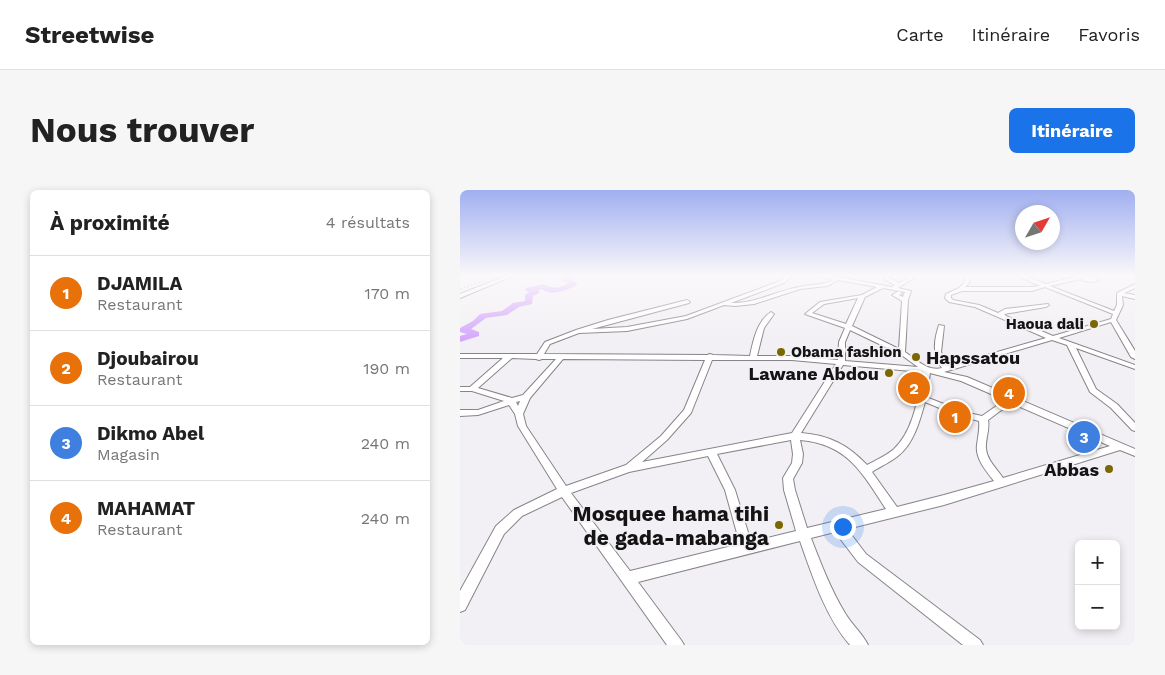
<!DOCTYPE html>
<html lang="fr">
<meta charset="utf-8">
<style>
:root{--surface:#fff;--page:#f6f6f6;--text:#222;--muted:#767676;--line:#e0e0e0;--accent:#1a73e8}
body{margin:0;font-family:"Work Sans",sans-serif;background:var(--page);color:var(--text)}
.controls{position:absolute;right:15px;bottom:15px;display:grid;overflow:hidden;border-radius:8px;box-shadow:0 2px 8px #0003}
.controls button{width:45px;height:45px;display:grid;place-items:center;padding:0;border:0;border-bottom:1px solid var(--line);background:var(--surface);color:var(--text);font:25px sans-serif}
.compass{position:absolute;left:555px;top:15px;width:45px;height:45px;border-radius:50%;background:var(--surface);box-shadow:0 2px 8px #0003;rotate:51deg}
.you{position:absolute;left:382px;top:336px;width:18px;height:18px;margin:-12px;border:4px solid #fff;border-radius:50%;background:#1a73e8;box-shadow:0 0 0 8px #1a73e833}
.badge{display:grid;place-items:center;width:32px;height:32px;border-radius:50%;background:var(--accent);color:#fff;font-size:16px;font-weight:700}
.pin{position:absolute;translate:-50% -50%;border:2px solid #fff;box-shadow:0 1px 5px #0006}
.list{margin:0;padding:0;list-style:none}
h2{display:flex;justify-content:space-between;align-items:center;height:65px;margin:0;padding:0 20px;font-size:21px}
h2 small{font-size:16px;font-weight:400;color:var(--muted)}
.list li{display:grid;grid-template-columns:32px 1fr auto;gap:15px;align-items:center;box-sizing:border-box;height:75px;padding:0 20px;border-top:1px solid var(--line)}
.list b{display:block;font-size:19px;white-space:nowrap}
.list p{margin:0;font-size:16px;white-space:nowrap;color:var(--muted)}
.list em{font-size:16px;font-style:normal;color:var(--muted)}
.map{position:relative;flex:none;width:675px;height:455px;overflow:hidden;border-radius:8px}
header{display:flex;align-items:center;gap:30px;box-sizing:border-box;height:70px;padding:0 25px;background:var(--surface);border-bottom:1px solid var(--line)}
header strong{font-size:24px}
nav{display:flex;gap:28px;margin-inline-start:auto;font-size:18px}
.intro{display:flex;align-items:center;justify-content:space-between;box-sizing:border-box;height:120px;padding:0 30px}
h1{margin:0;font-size:35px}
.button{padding:12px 22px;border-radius:8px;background:var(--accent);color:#fff;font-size:18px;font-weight:700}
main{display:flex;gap:30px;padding:0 30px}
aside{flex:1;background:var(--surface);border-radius:8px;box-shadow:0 2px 8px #0003}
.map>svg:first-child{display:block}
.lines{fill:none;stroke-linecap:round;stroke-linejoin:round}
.river{fill:#d4a7fc;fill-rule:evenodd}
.minor-casing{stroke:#868488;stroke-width:2}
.minor{fill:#fff;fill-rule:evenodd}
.rail{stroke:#79777a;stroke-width:1;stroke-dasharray:1 3;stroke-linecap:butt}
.poi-dot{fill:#796800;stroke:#f3f0f5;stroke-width:2}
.labels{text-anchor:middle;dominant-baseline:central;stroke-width:4;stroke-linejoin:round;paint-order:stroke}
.far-poi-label{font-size:15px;font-weight:bold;fill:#141415;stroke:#f3f0f5;text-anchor:end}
.poi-label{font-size:18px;font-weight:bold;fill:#141415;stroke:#f3f0f5;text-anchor:end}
.near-poi-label{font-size:21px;font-weight:bold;fill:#141415;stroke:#f3f0f5;text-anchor:end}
</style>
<header>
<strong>Streetwise</strong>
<nav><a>Carte</a><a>Itinéraire</a><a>Favoris</a></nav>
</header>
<div class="intro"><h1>Nous trouver</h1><a class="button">Itinéraire</a></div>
<main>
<aside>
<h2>À proximité<small>4 résultats</small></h2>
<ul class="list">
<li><span class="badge" style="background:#e8710a">1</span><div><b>DJAMILA</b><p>Restaurant</p></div><em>170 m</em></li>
<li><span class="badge" style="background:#e8710a">2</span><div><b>Djoubairou</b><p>Restaurant</p></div><em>190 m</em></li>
<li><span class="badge" style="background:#3f7fe0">3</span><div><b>Dikmo Abel</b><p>Magasin</p></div><em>240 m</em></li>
<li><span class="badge" style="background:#e8710a">4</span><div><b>MAHAMAT</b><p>Restaurant</p></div><em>240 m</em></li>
</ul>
</aside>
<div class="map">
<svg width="675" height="455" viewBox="0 0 675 455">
<rect width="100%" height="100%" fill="#f3f0f5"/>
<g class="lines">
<path class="river" d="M107,86h12l-6,3 4,5 -1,2c-11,4 -25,11 -34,3l-3,1v3l-6,3 -1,8 -13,3 -12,8 -21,3 -15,11 8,3v4l-19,6v-6l7,-2 -7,-2v-4l13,-7 7,-7 22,-3 11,-8 12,-2v-6l4,-3 -4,-2 1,-2 17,-4c11,5 14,5 26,-1l-9,-3z"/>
<defs>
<path id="minor" d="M46,86h7l-53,22v-4z
M326,86h6l-8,7 -53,20c24,1 45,-12 68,-16 12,-3 24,-1 34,-7l-14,-4h13l60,11 3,-2 -11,-6v-2h4l11,6 12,-7h6l-19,12 13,3 -3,9 -3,52c12,8 23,20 37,16 -10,-14 -8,-28 -3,-43l5,1 -3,26 7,14 98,-28 -71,-31 -26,-5 -4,-4 1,-4 13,-6 6,-6v-6h4l1,6 -5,5h67l8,-1 -22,-10h7l21,8 32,-8h14l7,4c-4,3 -15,2 -18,-1l-31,7 64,25 3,-6v-12l18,-9v4l-11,5 11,2v4l-13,-3 1,9 -7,15 19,31v8l-4,-2 -20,-35 -52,16 76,27v4l-59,-21 20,41 21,15 18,19v8l-3,-1 -21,-22 -21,-16 -23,-47 -15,-5 -108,32 23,5 168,72v7l-15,-6 -176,55 -97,24 19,25 114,86 3,5h-20l-105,-83 -23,-30 -24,6c10,26 20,52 34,75 6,11 18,21 23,32h-18c-24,-27 -38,-70 -50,-104l-162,41 43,58 3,5h-17l-105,-148 -40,19 -18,18 -39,76 -5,2v-21l36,-65 18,-16 43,-21 -39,-63 -3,-12 -6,-9 -31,10 -18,1v-6h18l26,-9 -32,-10h-12v-4h10l33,-29h-43v-4h77l8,-12 31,-12 32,-10 79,-20 3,2 -1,1 -97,26 35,-2 59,-11 94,-35zM378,90l39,7 -15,8 -42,7 -15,12 40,14 -6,14 -1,18 -46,-4h-35l7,-28 10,-14 -3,-2c-14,9 -18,29 -21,44l-37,-1 -3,-1 -3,1 -163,-1 6,-10 29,-11 48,-2 60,-12 37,-14 11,1 19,-2 46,-15 27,-3zM585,97l68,27 -2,5 -58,17 -47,-20 -2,-2 42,-7 3,-2 -1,-1 -43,5 -7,4 -19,-8 -26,-5 -2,-2v-3l11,-4h70zM423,98l22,4 -2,5 -4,-2 3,-2 -3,-2 -7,4 10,6 -3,48 -47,-23 13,-29zM398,108l-12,26 -34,-11 12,-9zM390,140l50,24 18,13 -73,-6v-19zM52,168l24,1 3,1 3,-1h14l-33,36 -11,3 -34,-10zM103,169l142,1 -21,50 -23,26 -35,29 -60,21 -40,-60 -3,-12 7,-16zM252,170h80l44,4 -44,69 -150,29 25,-22 24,-27zM383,175l80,7c-5,25 -9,58 -29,77 -8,7 -18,11 -27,16 -19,-20 -38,-30 -66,-32zM470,183l31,8 44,19 -23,16 -18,-4 -38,-15zM60,211l-2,5 -2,-4zM465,212l34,14 20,5c1,9 -1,15 -2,24 -2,13 9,26 17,36l-50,14 -47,12 -25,-35c9,-6 19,-10 27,-17 15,-12 21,-35 26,-53zM551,213l99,43 -107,32c-6,-9 -16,-18 -17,-29 -1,-10 4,-19 2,-29zM331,250l2,14 -1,9 -9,15 1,12 12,41 -45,11 -16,-52 -18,-36zM340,250c48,4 62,33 86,69l-79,19 -12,-38 -2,-11 9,-16 1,-9zM248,266l17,34 15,54 -110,27 -59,-78 58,-21z"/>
</defs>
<use href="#minor" class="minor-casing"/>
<use href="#minor" class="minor"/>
<path class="rail" d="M0,99l37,-13"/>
</g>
<linearGradient id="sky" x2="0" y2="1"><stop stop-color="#a0aff0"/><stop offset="0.57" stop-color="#faf8fa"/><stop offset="1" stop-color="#faf8fa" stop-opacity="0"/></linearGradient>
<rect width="675" height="150" fill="url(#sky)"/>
<g class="poi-dot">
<circle cx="634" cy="134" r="5"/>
<circle cx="321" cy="162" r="5"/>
<circle cx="456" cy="167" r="5"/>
<circle cx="429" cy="183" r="5"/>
<circle cx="649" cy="279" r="5"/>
<circle cx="319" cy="335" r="5"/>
</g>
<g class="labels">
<g class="far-poi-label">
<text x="624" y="134">Haoua dali</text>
<text x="331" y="162" text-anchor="start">Obama fashion</text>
</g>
<g class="poi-label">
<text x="466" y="167" text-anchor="start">Hapssatou</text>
<text x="419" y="183">Lawane Abdou</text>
<text x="639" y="279">Abbas</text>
</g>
<g class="near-poi-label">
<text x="309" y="323">Mosquee hama tihi<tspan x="309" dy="24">de gada-mabanga</tspan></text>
</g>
</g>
</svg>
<div class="controls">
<button>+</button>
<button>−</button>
</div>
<svg class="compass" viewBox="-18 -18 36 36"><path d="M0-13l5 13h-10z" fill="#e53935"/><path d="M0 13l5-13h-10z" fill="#767676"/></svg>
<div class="you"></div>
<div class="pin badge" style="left:495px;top:227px;background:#e8710a">1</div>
<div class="pin badge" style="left:454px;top:198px;background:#e8710a">2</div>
<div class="pin badge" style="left:624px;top:247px;background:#3f7fe0">3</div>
<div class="pin badge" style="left:549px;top:203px;background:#e8710a">4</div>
</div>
</main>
